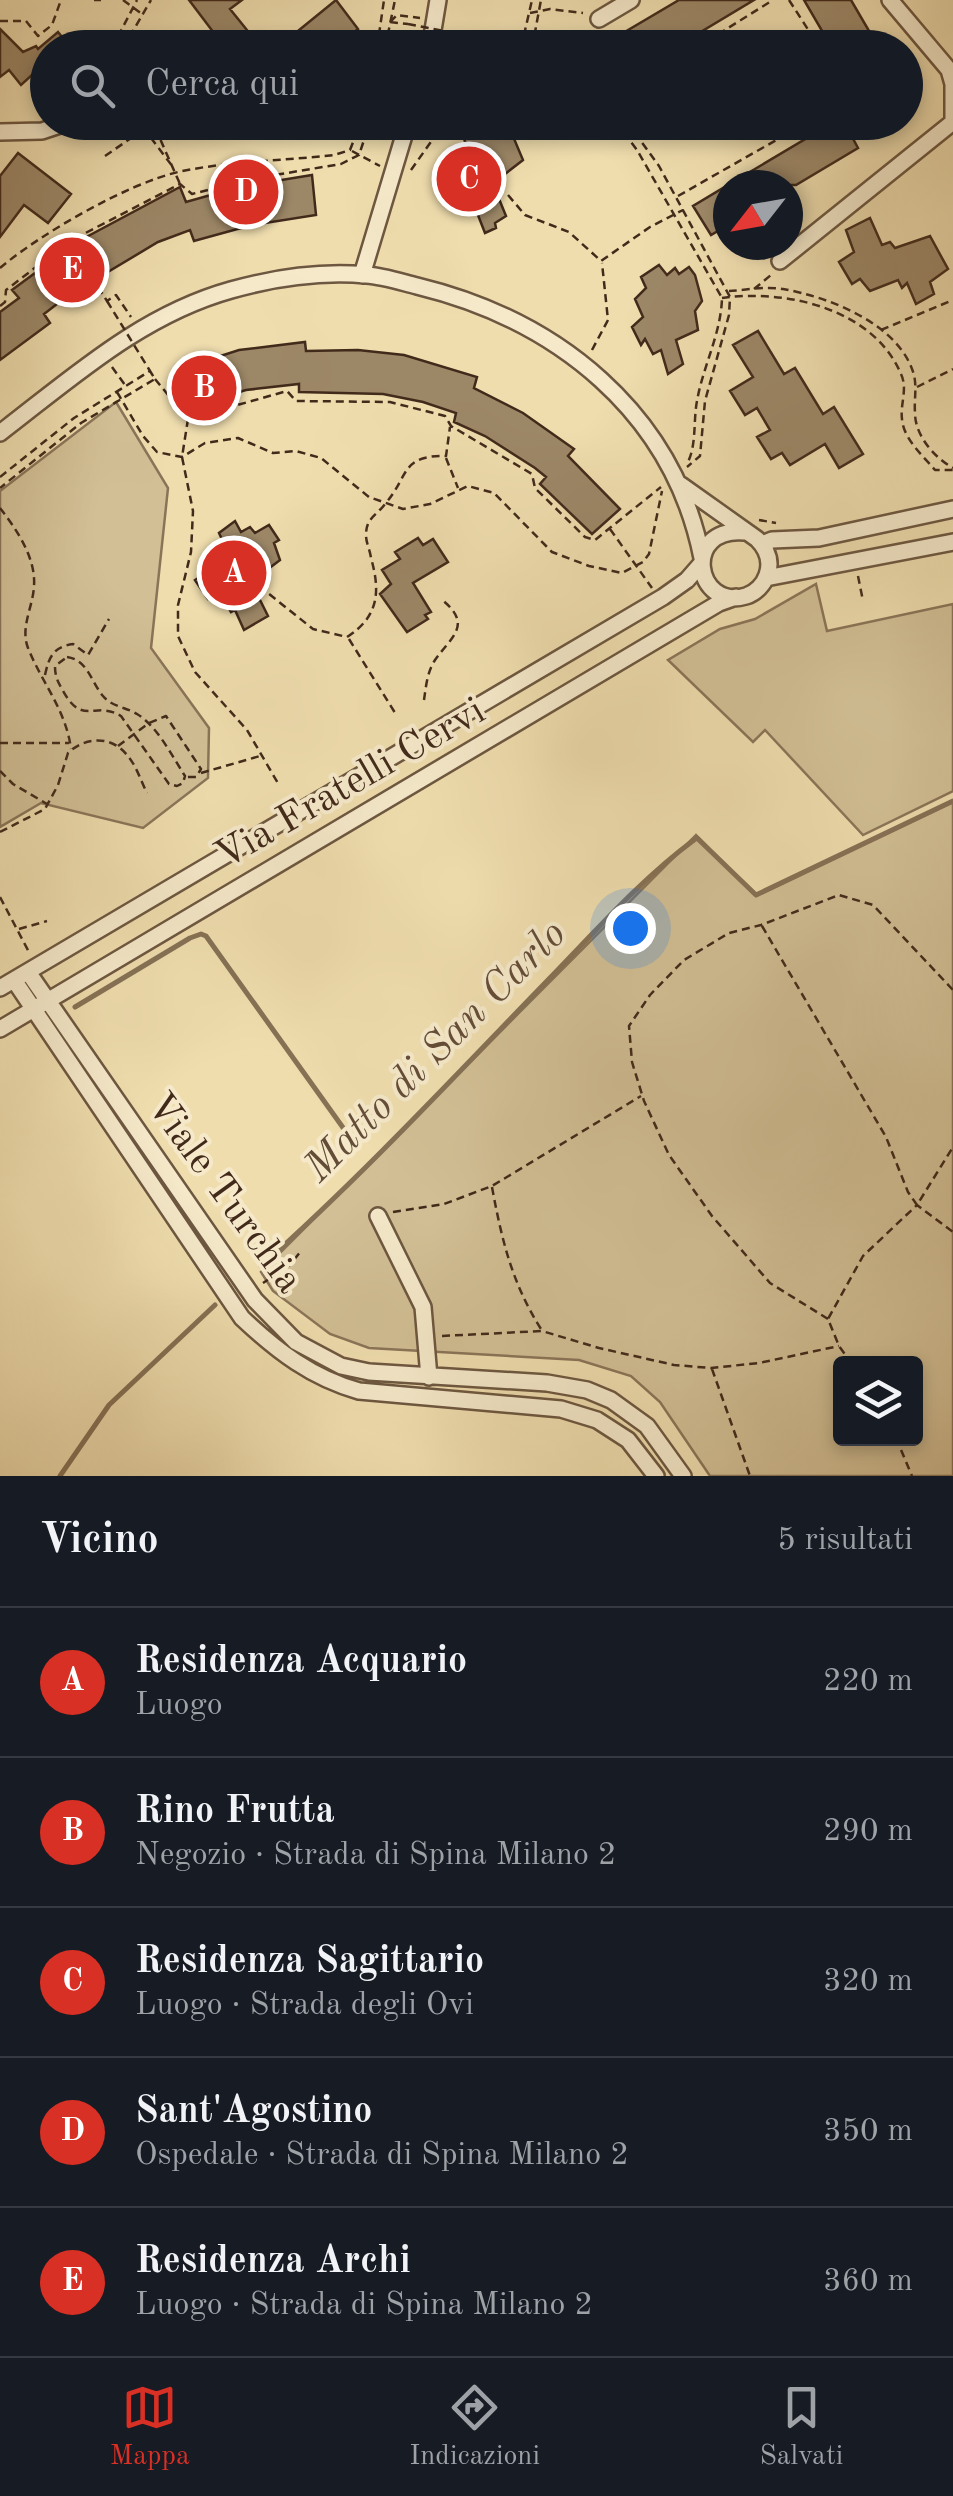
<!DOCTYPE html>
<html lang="it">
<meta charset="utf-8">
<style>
:root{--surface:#171b24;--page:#20242c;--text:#f1f3f6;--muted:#9ea1a6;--line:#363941;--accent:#d93025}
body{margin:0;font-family:"Old Standard TT",serif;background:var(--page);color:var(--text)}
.controls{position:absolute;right:30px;bottom:30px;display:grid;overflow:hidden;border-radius:10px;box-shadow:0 5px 15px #0003}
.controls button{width:90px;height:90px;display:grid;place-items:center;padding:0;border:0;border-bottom:2px solid var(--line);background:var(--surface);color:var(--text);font:50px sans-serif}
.compass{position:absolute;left:713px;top:170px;width:90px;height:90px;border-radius:50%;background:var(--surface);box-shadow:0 5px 15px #0003;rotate:239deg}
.you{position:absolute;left:630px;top:928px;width:35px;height:35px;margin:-25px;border:8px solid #fff;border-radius:50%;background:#1a73e8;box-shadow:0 0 0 15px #1a73e833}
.badge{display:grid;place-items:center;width:65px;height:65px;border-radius:50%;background:var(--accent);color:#fff;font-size:32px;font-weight:700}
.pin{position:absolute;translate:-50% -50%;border:5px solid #fff;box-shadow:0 2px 10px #0006}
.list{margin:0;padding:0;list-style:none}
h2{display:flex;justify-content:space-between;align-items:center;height:130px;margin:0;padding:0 40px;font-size:42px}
h2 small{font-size:32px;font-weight:400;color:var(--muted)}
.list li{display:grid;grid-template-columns:65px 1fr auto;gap:30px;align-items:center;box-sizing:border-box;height:150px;padding:0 40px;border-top:2px solid var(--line)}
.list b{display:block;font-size:38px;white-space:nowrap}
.list p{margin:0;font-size:32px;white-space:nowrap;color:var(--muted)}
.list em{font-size:32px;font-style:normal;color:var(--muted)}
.icon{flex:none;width:55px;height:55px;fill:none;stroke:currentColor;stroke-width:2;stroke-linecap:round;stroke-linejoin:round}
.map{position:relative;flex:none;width:953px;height:1476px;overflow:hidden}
.search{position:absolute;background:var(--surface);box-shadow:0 5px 15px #0003;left:30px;right:30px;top:30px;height:110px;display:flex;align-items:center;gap:25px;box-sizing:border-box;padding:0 35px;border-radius:55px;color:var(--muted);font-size:38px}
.sheet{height:880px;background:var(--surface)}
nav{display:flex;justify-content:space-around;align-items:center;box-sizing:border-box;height:140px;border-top:2px solid var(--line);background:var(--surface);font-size:28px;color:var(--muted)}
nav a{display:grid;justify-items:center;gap:5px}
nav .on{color:var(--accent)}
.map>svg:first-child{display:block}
.green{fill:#d2bf95;stroke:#8a7458;stroke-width:2.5;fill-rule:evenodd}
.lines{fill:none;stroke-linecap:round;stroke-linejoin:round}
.stream{stroke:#867155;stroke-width:5}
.building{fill:#9c8767;stroke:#422a1b;stroke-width:2.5}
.minor-casing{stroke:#6d5740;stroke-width:20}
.path{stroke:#422a1b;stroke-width:2.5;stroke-dasharray:8 5;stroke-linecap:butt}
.minor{stroke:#f5e9ca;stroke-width:15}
.path-bridge{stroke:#422a1b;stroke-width:2.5;stroke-dasharray:8 5;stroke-linecap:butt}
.labels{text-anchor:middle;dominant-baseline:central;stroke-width:8;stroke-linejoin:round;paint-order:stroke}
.street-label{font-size:40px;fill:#422a1b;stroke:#f5e9ca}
.water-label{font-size:42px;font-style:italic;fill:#644d38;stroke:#f5e9ca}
</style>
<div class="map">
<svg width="953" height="1476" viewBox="0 0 953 1476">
<rect width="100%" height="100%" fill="#efddae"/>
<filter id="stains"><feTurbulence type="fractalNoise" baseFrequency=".002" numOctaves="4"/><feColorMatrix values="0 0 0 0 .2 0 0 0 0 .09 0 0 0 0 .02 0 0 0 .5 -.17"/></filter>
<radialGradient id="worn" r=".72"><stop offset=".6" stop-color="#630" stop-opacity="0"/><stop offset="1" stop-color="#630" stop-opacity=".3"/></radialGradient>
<path class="green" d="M116,402l52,86 -17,160 58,80 -1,50 -65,50 -102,-25 -41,24v-336z
M816,584l11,47 126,-27v187l-90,44 -98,-105 -12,12 -85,-82 52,-31 35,-10z
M953,802v674h-243l-50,-74 -29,-26 -52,-16 -210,-12 -39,-14 -57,-43 -12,-19 435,-437 60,61zM840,1364h76v74h-76z"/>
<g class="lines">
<path class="stream" d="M75,1007l115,-69 11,-4 5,2 143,200
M261,1266c100,-89 192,-188 285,-284 48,-49 94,-102 148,-142l3,-2 59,57 197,-94
M60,1476l49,-71 106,-100"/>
</g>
<path class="building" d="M189,0h53l-12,9 21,26 -16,13h-32l14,-11z
M336,0l22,29 -24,19h-57z
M679,0h75l-80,48h-56l-5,-9z
M804,0h47l28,48h-47z
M0,29l23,23 13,-6 2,3 20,-17 13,16h-23v44l-15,-18 -12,11 -12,-15 -9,7z
M477,122l3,10 11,-7 3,3 6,-6h7l16,38 -27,21 3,6 -4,2 11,27 -11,7 1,5 -11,5 -9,-23 -5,2 -9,-16 -14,5 -10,-24 21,-12 -4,-8 4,-3 -2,-5 9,-5 -5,-13z
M834,122h10l14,26 -62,37h-68z
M18,153l53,41 -23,29 -24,-18 -24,32v-61z
M312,175l4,40 -64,10 -58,16 -4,-11 -32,12 -92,55 -22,17 6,9 -50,37v-48l19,-14 -7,-8 65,-48 103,-55 6,15 53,-15z
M728,185v40l-17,10 -18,-29z
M870,218l12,27 8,-3 5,6 35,-12 18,33 -18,13 4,12 -18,10 -9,-21 -5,5 -4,-8 -28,11 -10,-12 -8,5 -13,-22 15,-10 -8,-22z
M659,265l8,10 8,-7 4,6 10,-7 6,8 7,26 -7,10 3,19 -22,10 7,24 -15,10 -7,-24 -8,4 -8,-15 -4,6 -9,-18 11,-10 -8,-18 11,-11 -5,-11z
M758,331l26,43 11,-6 28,46 11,-7 29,47 -24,14 -14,-24 -35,21 -8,-12 -11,6 -14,-22 13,-7 -13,-22 -12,7 -15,-24 23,-14 -20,-32z
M305,342l1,9 52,-1 46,5 73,22 -3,11 49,25 51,36 -6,7 52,53 -28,25 -52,-50 6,-7 -11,-9 -50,-32 -31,-14 2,-9 -33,-11 -40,-8 -84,-2v-8l-53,6 -53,16 -13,-37 59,-19z
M235,521l6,11 9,-5 5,6 14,-8 10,15 -5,3 6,17 -29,22 17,34 -24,14 -9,-20 -4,2 -10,-17 -13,4 -13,-19 22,-14 -3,-8 5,-3 -2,-4 8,-5 -6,-13z
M418,538l5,7 10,-6 15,23 -35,21 18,29 -6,3 3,4 -21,13 -27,-38 11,-10 -9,-14 18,-11 -5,-7z"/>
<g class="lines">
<defs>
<path id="minor" d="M890,0l59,70 4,14v34
M599,19l32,-19
M430,48l8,-48
M0,132l42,-1 27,-9
M780,261l173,-139
M362,275l46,-153
M0,433c72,-55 141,-118 231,-143 43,-12 90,-19 135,-15 17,1 35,7 51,11 140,34 256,126 285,272
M681,485l76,54c10,10 15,22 10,36 -3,9 -11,18 -21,21 -51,15 -65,-70 -1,-64
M762,544l10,-4 47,-2 134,-29
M766,578l187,-36
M28,972l227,328 41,42 45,24 28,6 178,11 40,7 24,10 36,26 36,50
M14,980l228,338c35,33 70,60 117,73l202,18 36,11 31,20 28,36
M0,988l663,-391 24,-17 14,-16
M0,1029l719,-426 17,-6
M378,1216l45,91 6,70"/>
</defs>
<use href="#minor" class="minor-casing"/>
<path class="path" d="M94,0h7
M123,0l19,14
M789,0l31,48
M530,13l20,-4 33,4
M0,21h26l12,15 14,-11 9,-25
M390,22l7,-7 23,3
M390,22l18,2
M470,36l41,12
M472,38l16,10
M448,42l19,3 2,-9
M112,48l25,-48
M123,48l28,-48
M377,48l7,-48
M385,48l10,-48
M521,48l11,-48
M532,48l9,-48
M696,48l77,-48
M130,122l21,16 22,29
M143,122l14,10 23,52
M616,122l21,28 85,148c-1,36 -19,68 -25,103 -4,21 0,44 -10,63
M627,122l32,44 71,131 -1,18 -24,86 -5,55 -13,11
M352,151l28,15
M105,156l35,-24
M411,170l34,-48
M508,195l17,20 44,17 32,29 49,-34 33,-17
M678,196l130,-74
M0,268c40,-34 127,-84 178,-96 50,-11 105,-11 156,-17l16,-5 11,-28
M98,287l9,14 9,-6 15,22
M754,289l17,-14
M729,291c17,-1 37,-5 54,-2 46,8 117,35 131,86 3,13 0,25 1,38 0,23 20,45 38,55
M722,298c63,-9 151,10 179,76 7,15 -1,30 1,45 1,19 21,37 33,51h18
M0,306l5,-4 1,-12 64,-49 110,-57 12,10 59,-15 90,-15 18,-9 11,-33
M881,330l72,-30
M592,350l16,-30 -6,-57
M112,367l13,18
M155,379l33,40 99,-28 9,10 94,1 55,14 6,10 81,48 3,14 50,49 10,3 66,-53
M917,387l36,-18
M117,392l26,44 14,16 25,5 23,-14 33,-5 35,15 23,-2 25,7 48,39 34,12 27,-5 38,-18 26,7 58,59 37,14 33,7 21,-11 6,-8 13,-63
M188,419l-6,38 11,54 -2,41 -13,53v31l17,36 52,58 32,55
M446,458l12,30
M0,477l74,-59 76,-47 5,8 -74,44 -81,65
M0,508c17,22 36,50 34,78 -1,21 -14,41 -6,62 14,35 38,62 43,101
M759,520l17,3
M610,529l42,59
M858,576l5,25
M259,586l54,43 34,8c31,-20 34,-44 24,-79 -1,-8 -5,-15 -5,-23 0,-17 10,-19 19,-31 24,-27 15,-49 61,-48l4,-29
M349,639l48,77
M67,657c21,3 24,25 36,39 9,11 23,11 34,18 21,13 35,42 48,62l-2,7 -6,3 -8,-2 -48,-68c-26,-16 -38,11 -58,-25 -5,-9 -8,-14 -8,-25z
M45,675c4,-18 8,-28 28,-31l15,11 21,-36
M424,700c2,-13 3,-28 11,-40 16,-23 39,-35 6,-61
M0,743h69
M118,746l31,-23 17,-7 35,53 -5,8h-10
M0,771l13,13 34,20
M201,773l59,-17
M0,832l45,-23 13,-24 10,-32c17,-16 43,-18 59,2 9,10 14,26 20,38
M0,897l30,57
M762,926l124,211 22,55 9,13 36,-58
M19,929l28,-8
M492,1187c10,54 20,96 49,142
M393,1212l51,-8 48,-18 149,-90
M263,1283l27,-18 11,-14
M828,1319l-58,-36 -58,-67 -43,-61 -25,-54 -12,-39 -3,-36 21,-31 34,-35 45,-27 32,-8 78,-30 34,10 80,85
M442,1336l100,-5 57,17 75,17 37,3 48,-5 80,-17
M852,1364l-13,-18 -11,-27 35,-63 54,-51 36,27
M712,1369l38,107
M896,1438l16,38"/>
<use href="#minor" class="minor"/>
<path class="path-bridge" d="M408,24l61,12
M107,301l43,70"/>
</g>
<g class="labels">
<g class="street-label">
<text transform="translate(351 785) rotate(-30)">Via Fratelli Cervi</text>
<text transform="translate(223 1194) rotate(54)">Viale Turchia</text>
</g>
<g class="water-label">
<text transform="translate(436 1052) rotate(-45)">Matto di San Carlo</text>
</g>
</g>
<rect width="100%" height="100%" filter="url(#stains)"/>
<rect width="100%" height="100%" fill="url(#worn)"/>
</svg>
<div class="controls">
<button><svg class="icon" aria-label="layers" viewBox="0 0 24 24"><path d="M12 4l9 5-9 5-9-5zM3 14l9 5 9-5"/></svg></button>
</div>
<svg class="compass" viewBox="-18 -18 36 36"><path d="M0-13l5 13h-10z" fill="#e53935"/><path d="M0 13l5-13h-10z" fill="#9ea1a6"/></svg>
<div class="you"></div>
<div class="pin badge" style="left:234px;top:573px">A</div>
<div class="pin badge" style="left:204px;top:388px">B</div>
<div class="pin badge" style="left:469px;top:179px">C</div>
<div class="pin badge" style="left:246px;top:192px">D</div>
<div class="pin badge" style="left:72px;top:270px">E</div>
<div class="search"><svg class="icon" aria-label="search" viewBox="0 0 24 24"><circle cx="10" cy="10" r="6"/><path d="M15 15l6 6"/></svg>Cerca qui</div>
</div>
<section class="sheet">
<h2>Vicino<small>5 risultati</small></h2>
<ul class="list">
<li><span class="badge">A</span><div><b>Residenza Acquario</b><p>Luogo</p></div><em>220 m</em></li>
<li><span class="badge">B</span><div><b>Rino Frutta</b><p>Negozio · Strada di Spina Milano 2</p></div><em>290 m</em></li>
<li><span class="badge">C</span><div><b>Residenza Sagittario</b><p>Luogo · Strada degli Ovi</p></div><em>320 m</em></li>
<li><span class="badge">D</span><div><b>Sant'Agostino</b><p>Ospedale · Strada di Spina Milano 2</p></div><em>350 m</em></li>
<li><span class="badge">E</span><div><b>Residenza Archi</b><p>Luogo · Strada di Spina Milano 2</p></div><em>360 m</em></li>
</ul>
</section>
<nav>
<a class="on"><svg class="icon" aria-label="map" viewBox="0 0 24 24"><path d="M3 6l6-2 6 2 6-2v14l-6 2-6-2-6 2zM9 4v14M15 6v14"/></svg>Mappa</a>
<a><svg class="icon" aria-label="directions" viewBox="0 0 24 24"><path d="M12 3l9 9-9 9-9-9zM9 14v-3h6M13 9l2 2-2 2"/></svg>Indicazioni</a>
<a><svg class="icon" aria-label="saved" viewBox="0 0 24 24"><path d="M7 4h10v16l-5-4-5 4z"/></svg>Salvati</a>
</nav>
